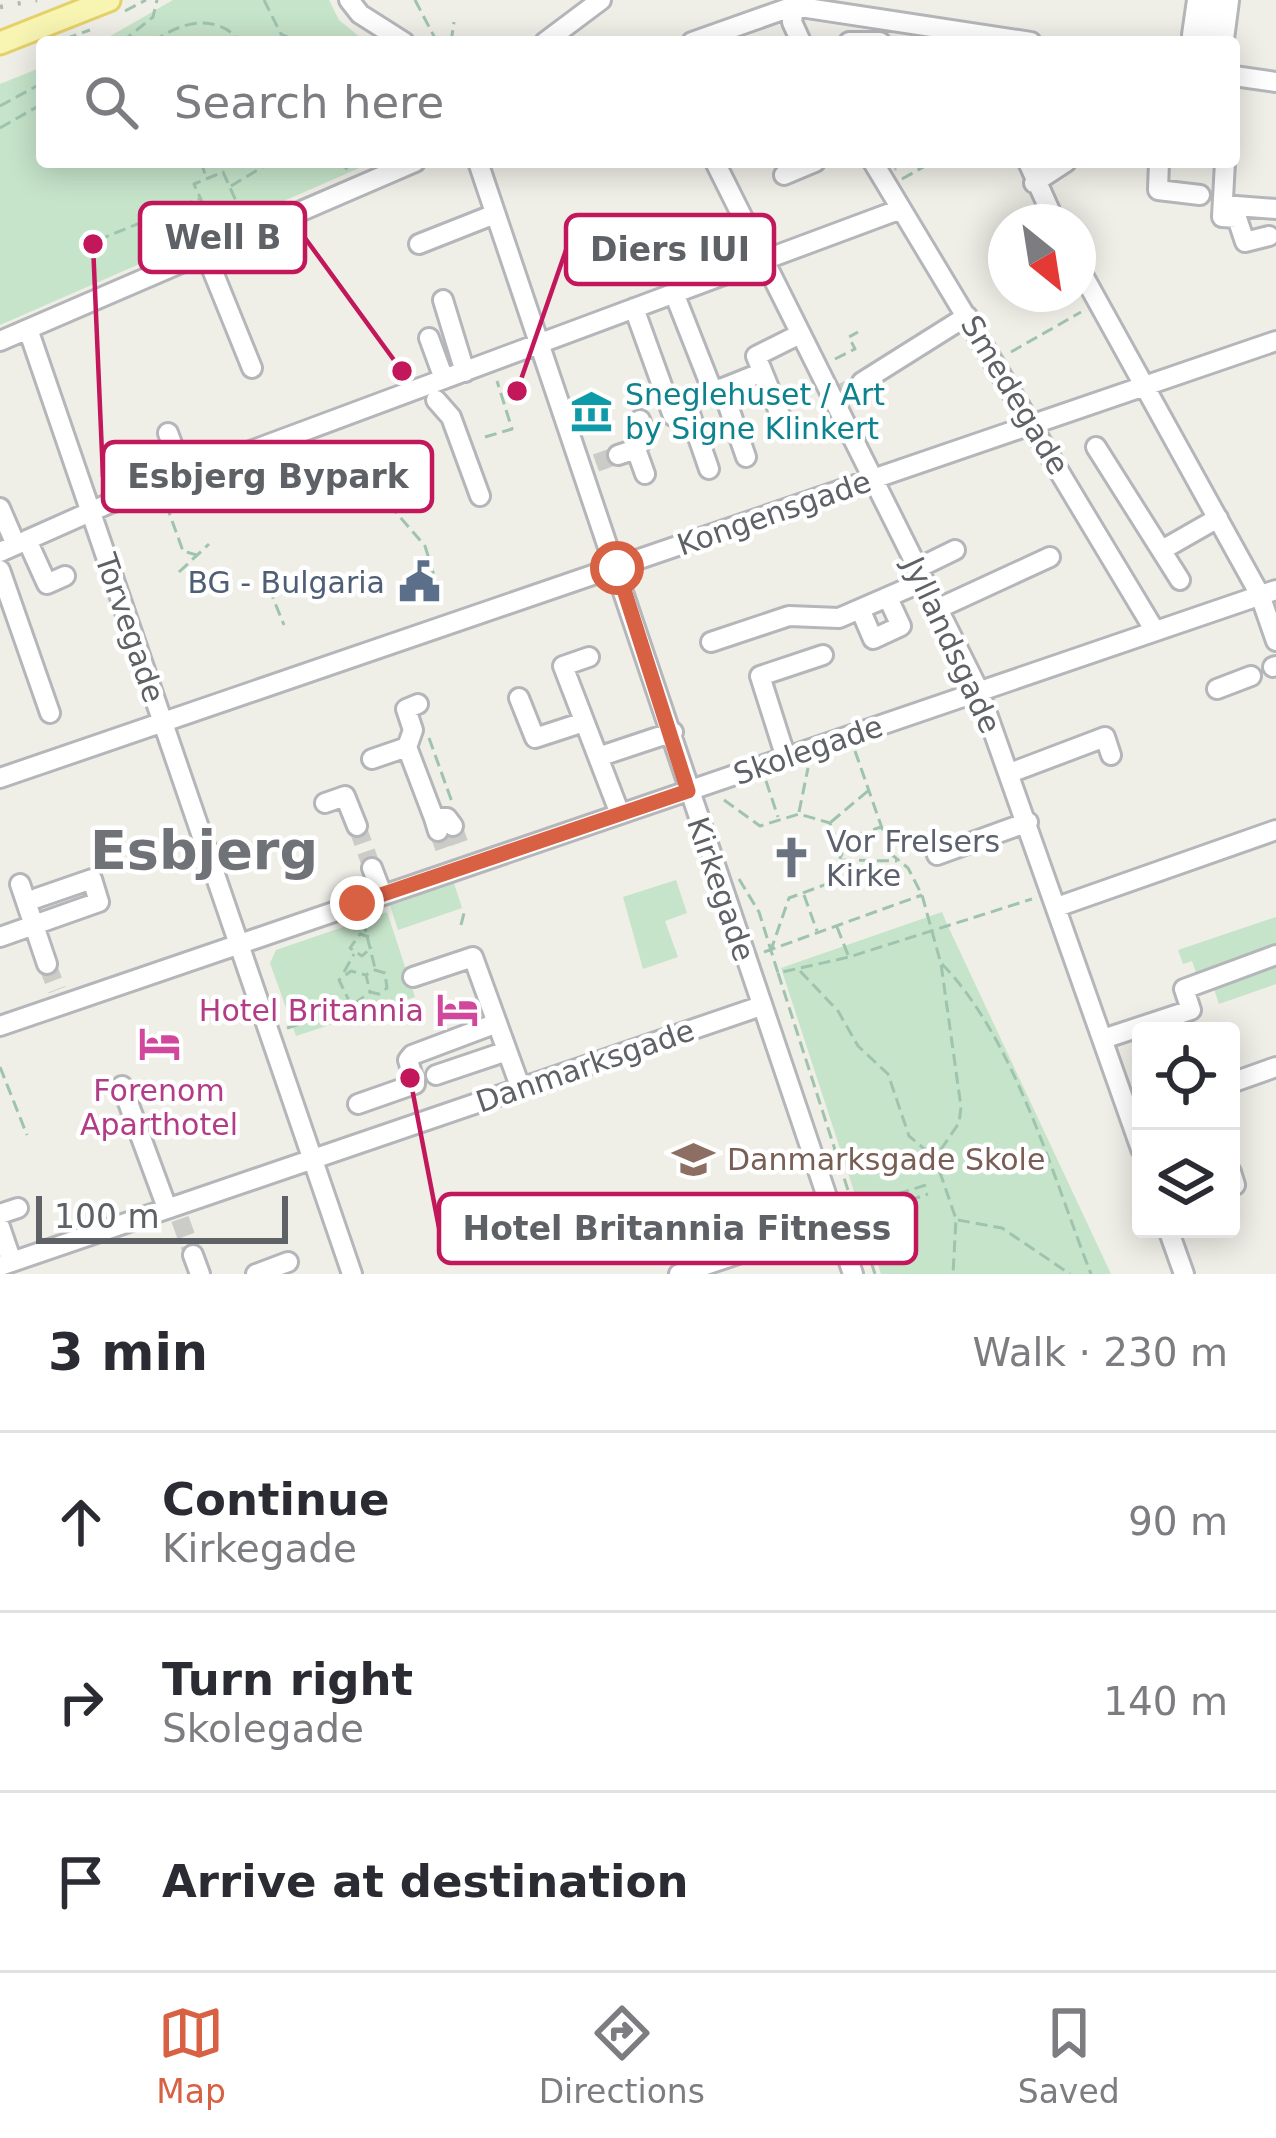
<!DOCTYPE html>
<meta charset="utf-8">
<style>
:root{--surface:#fff;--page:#f2f2f3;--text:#2b2b33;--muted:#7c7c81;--line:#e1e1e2;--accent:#d96143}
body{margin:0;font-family:"DejaVu Sans",sans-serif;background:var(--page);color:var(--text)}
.controls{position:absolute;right:36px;bottom:36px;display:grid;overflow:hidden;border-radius:12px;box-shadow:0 6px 30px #0003}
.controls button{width:108px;height:108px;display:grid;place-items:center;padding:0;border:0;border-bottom:3px solid var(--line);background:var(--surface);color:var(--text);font:60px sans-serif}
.compass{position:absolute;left:988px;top:204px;width:108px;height:108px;border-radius:50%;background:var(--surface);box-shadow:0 6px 30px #0003;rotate:150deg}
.scale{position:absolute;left:36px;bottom:30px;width:252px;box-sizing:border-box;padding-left:12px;border:6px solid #5e6166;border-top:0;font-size:33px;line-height:42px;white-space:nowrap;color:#5e6166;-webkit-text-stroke:9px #fff;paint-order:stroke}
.stop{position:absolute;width:36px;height:36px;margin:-27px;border:9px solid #d96143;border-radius:50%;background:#fff}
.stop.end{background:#d96143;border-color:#fff;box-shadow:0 3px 12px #0008}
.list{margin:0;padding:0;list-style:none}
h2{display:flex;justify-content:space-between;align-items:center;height:156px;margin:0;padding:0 48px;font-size:51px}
h2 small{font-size:39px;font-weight:400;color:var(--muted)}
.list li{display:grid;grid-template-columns:78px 1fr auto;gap:36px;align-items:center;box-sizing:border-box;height:180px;padding:0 48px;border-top:3px solid var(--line)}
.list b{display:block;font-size:45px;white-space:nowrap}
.list p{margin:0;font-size:39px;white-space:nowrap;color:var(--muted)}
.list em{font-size:39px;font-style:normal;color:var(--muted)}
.icon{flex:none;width:66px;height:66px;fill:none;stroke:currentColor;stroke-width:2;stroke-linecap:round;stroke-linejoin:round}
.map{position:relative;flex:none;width:1276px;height:1274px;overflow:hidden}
.search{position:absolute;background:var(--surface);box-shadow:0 6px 30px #0003;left:36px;right:36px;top:36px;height:132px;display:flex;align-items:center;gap:30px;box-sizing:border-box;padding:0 42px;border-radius:12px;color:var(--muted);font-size:45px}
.sheet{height:696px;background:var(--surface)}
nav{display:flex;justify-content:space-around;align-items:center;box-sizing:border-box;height:168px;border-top:3px solid var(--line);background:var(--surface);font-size:33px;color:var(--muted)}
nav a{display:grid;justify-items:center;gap:6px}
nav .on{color:var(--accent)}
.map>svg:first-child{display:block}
.green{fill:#c6e4ca}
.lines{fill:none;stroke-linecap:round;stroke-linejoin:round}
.minor-tunnel{stroke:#cbcbc7;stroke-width:18;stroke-dasharray:18 9;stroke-linecap:butt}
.minor-casing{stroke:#b4b6ba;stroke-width:24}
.major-casing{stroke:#e4d16a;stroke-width:27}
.path{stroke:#9fc4ae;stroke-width:3;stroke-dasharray:12 6;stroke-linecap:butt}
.minor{stroke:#fff;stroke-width:18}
.major{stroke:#f8f5b3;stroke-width:21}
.rail{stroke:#b4b5b6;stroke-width:4.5;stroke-dasharray:3 15;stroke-linecap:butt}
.route{stroke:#d96143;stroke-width:15}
.labels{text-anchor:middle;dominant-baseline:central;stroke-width:9;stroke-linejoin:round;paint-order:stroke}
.culture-label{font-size:30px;fill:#0d838f;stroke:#fff;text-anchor:start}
.street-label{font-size:30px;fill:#5e6166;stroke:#fff}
.service-label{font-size:30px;fill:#4e5e75;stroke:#fff;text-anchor:end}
.worship-label{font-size:30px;fill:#5b616d;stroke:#fff;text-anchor:start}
.hotel-label{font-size:30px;fill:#b23c85;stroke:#fff;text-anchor:end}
.education-label{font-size:30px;fill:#785e54;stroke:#fff;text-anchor:start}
.town-label{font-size:54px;font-weight:bold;fill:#6f7277;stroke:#fff}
.leader{fill:none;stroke:#c2185b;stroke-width:4.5}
.callout-dot{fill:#c2185b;stroke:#fff;stroke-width:4.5}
.callout{fill:#fff;stroke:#c2185b;stroke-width:4.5}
.callout-label{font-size:33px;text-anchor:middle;font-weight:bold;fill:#5e6166}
</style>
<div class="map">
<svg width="1276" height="1274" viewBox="0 0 1276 1274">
<rect width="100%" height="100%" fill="#efeee7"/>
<path class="green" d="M173,0h156l10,20 27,22h-266z
M42,67v95h331l-373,163v-241z
M676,880l11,33 -22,8 13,36 -35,12 -20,-72z
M454,883l8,25 -64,22 -8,-25z
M387,912l28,85 -119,39 -26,-73 6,-13z
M942,912l5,12 164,350h-230l-100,-306z
M1276,917v35l-78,26 -6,-17 -9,3 -5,-14z
M1276,957v27l-57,20 -8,-24z"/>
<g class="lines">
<path class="minor-tunnel" d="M891,163l2,-1
M635,261l9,24
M841,393l21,-11
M596,463l22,-8
M357,826l15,42
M453,826l9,25
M438,831l9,25
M47,964l10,26
M180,1219l13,36"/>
<defs>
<path id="minor" d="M349,0l11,14 44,28
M794,6l-2,16 9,20
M1192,35l5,-35
M1209,37l4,-37
M1224,39l5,-38
M545,42l56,-42
M692,42l102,-36 237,36
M849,42h31
M1234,76l42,6
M478,162l375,1112
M715,162l264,529 162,458
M873,162l282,469
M1028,162l27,60
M1159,162l-1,28 42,5
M1225,162l-3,55 15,1 8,24 24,-6
M784,175l31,-13
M1034,183l32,-21
M1223,205l53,4
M419,244l76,-30
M629,244l6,17
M205,252l47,116
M1078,266l182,329 16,46
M674,293l39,99 40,-16
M443,300l22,72
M634,308l39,108 16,-5 20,58
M28,329l324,945
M429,338l15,41
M0,341l415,-179
M862,382l105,-66
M722,388l24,69
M436,400l15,17 29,79
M783,422l-27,-66 44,-22
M168,433l16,43
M1096,447l84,133
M636,449l10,-13 -6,-16
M618,455l18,-6 9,25
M0,508l16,37
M27,540l20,44 18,-8
M1162,550l56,-32
M0,552l108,-48 793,-295
M916,569l39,-19
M0,570l50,143
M935,610l115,-53
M861,611l12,28 28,-13 -13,-28
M711,642l78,-26 50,2 83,-36
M589,657l-26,9 57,148
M1273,667l3,-1
M1217,689l34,-13
M519,698l16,40 49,-16
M418,704l-12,5 7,21 -6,17 27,71
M598,757l75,-25
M786,758l-26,-82 63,-21
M372,759l35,-12
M1010,773l95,-36 6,18
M0,778l1276,-437
M325,803l20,-7 12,30
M438,831l-4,-13h13l6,8
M937,855l91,-33
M372,868l10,26
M20,884l27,80
M1057,907l219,-77
M0,937l99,-35 -7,-23 -55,19
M413,977l60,-20 48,132
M0,1026l1276,-436
M1103,1039l88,-29 -7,-21 92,-34
M436,1075l71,-24
M1231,1083l45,-16
M122,1086l45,122
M358,1104l57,-20 -7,-24 4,-5 85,-32
M1231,1172l4,13
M0,1214l18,-6
M0,1227l12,35
M1168,1229l16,45
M193,1255l7,19
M0,1266l761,-260
M256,1274l32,-12
M679,1274l156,-53"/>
<path id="major" d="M0,43l109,-43"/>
</defs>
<use href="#minor" class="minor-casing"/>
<use href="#major" class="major-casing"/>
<path class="path" d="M264,0l17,34 17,8
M415,0l22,42
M125,11l21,-11
M65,39l25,-9
M122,42l31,-25 4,-17
M153,42c27,-20 63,-30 88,0
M451,42l3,-20
M0,106l42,-23
M0,128l42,-24
M40,147l2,-1
M201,162l5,15
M338,162l13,10
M223,172l13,29 -29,12 -13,-29z
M902,179l30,-17
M231,186l40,-24
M81,247l120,-49
M1011,352l70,-40
M835,359l20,-10 -6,-12 9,-5
M485,437l27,-8 -15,-48
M385,486l9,24 31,36 12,39
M166,504l17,47 17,5
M262,571l22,54
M179,572l30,-28
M429,738l23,64
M855,751l36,103 17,14 14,27 19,69 20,143 -2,16 -24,35 21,61 -3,55
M766,781l12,36
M724,800l36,26 39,-12 31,9 12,31 -15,30 -38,14 -18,52
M799,812l9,-44
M831,822l38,-32
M839,841l42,-14
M841,860l56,1
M739,879l20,33 19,61 71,-16 183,-58
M804,895l13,36
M363,920l12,48
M461,925l4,-16
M837,927l11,28
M369,937l-9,-3 -10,14 12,8 10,-9
M764,952l158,-57
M942,964c73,75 111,213 149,310
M800,971l38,40 20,35 30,28 21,62 25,21
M344,972l10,-18
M778,973l97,301
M351,1005l-12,-25 12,-9 15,4
M287,1028l59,-18 24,-18 9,2 8,-6 -2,-15 -10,-3 -9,5 4,17
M0,1067l27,68
M926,1185l-65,21 3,10 64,-22
M958,1220l44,8 68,46"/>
<use href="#minor" class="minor"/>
<use href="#major" class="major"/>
<path class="rail" d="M0,7l37,-7"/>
</g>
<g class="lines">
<path class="route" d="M357,903l331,-112 -71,-223"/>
</g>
<defs>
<symbol id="museum-bare" viewBox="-9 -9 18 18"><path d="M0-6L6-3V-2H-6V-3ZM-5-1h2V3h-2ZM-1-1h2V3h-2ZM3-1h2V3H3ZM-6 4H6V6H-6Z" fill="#0f9aa8" stroke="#fff" stroke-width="2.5" paint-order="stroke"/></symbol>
<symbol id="civic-bare" viewBox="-9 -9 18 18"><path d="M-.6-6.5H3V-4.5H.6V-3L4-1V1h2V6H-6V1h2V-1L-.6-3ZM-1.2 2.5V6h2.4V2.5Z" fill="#5c6f8a" stroke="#fff" stroke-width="2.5" paint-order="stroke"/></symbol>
<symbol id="church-bare" viewBox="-9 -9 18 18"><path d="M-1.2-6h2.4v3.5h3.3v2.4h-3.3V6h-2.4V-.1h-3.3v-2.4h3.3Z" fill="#6b7280" stroke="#fff" stroke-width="2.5" paint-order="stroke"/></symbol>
<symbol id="hotel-bare" viewBox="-9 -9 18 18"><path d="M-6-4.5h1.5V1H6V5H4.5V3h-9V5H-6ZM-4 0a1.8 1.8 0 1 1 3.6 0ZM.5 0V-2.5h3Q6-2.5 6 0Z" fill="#d1479c" stroke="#fff" stroke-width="2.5" paint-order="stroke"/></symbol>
<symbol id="school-bare" viewBox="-9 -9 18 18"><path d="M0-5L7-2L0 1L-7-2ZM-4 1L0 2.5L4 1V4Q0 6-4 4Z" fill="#8d6e63" stroke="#fff" stroke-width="2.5" paint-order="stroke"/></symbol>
</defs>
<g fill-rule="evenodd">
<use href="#museum-bare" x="562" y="382" width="59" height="59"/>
<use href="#civic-bare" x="390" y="552" width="59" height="59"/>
<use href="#church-bare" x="762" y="828" width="59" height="59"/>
<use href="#hotel-bare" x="428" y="980" width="59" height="59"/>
<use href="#hotel-bare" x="130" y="1014" width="59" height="59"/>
<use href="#school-bare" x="664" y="1130" width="59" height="59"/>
</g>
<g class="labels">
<g class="culture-label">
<text x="625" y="394">Sneglehuset / Art<tspan x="625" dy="34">by Signe Klinkert</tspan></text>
</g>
<g class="street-label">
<text transform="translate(1015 395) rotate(59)">Smedegade</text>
<text transform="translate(774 513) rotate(-19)">Kongensgade</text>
<text transform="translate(130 628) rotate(71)">Torvegade</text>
<text transform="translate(952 645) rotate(65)">Jyllandsgade</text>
<text transform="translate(808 750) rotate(-19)">Skolegade</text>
<text transform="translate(721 889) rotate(71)">Kirkegade</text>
<text transform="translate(585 1066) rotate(-19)">Danmarksgade</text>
</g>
<g class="service-label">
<text x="385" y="582">BG - Bulgaria</text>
</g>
<g class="worship-label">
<text x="826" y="841">Vor Frelsers<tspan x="826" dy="34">Kirke</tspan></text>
</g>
<g class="hotel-label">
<text x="424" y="1010">Hotel Britannia</text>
<text x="159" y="1090" text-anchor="middle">Forenom<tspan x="159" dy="34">Aparthotel</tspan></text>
</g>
<g class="education-label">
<text x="727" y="1159">Danmarksgade Skole</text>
</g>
<g class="town-label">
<text x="204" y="850">Esbjerg</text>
</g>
</g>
<path class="leader" d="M402 371L305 238M517 391L566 250M93 244L103 477M410 1078L439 1228"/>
<g class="callout-dot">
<circle cx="402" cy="371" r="12"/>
<circle cx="517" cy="391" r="12"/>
<circle cx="93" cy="244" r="12"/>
<circle cx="410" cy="1078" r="12"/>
</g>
<g class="callout">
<rect x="140" y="203" width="165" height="69" rx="12"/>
<rect x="566" y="215" width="208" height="69" rx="12"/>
<rect x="103" y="442" width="329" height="69" rx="12"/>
<rect x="439" y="1194" width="477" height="69" rx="12"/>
</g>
<g class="callout-label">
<text x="223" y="249">Well B</text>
<text x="670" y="261">Diers IUI</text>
<text x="268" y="488">Esbjerg Bypark</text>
<text x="677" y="1240">Hotel Britannia Fitness</text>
</g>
</svg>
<div class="controls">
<button><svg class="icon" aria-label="locate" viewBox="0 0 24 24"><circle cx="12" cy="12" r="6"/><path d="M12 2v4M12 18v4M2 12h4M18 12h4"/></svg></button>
<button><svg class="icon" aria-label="layers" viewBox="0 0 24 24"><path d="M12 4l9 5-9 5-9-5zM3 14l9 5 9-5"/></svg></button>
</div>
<svg class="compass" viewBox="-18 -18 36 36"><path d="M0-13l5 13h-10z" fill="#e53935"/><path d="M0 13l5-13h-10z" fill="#7c7c81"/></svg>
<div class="scale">100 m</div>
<div class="stop" style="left:617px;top:568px"></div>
<div class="stop end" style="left:357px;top:903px"></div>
<div class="search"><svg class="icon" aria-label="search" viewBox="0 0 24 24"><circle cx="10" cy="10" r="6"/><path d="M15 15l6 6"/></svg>Search here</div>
</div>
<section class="sheet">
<h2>3 min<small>Walk · 230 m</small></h2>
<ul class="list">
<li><svg class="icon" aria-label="ahead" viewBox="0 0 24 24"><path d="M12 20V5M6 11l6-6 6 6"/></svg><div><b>Continue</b><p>Kirkegade</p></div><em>90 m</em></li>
<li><svg class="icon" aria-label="right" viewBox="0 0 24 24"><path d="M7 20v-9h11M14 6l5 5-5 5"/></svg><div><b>Turn right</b><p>Skolegade</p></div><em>140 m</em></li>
<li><svg class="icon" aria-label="arrive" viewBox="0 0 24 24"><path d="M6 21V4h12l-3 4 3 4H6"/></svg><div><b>Arrive at destination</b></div></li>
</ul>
</section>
<nav>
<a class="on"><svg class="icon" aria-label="map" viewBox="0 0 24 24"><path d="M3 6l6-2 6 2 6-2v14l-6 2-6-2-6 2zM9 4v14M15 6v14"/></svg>Map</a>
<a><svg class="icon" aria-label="directions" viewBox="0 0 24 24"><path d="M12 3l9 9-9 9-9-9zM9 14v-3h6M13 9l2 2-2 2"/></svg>Directions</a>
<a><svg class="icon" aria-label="saved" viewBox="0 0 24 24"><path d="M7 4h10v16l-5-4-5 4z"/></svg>Saved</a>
</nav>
